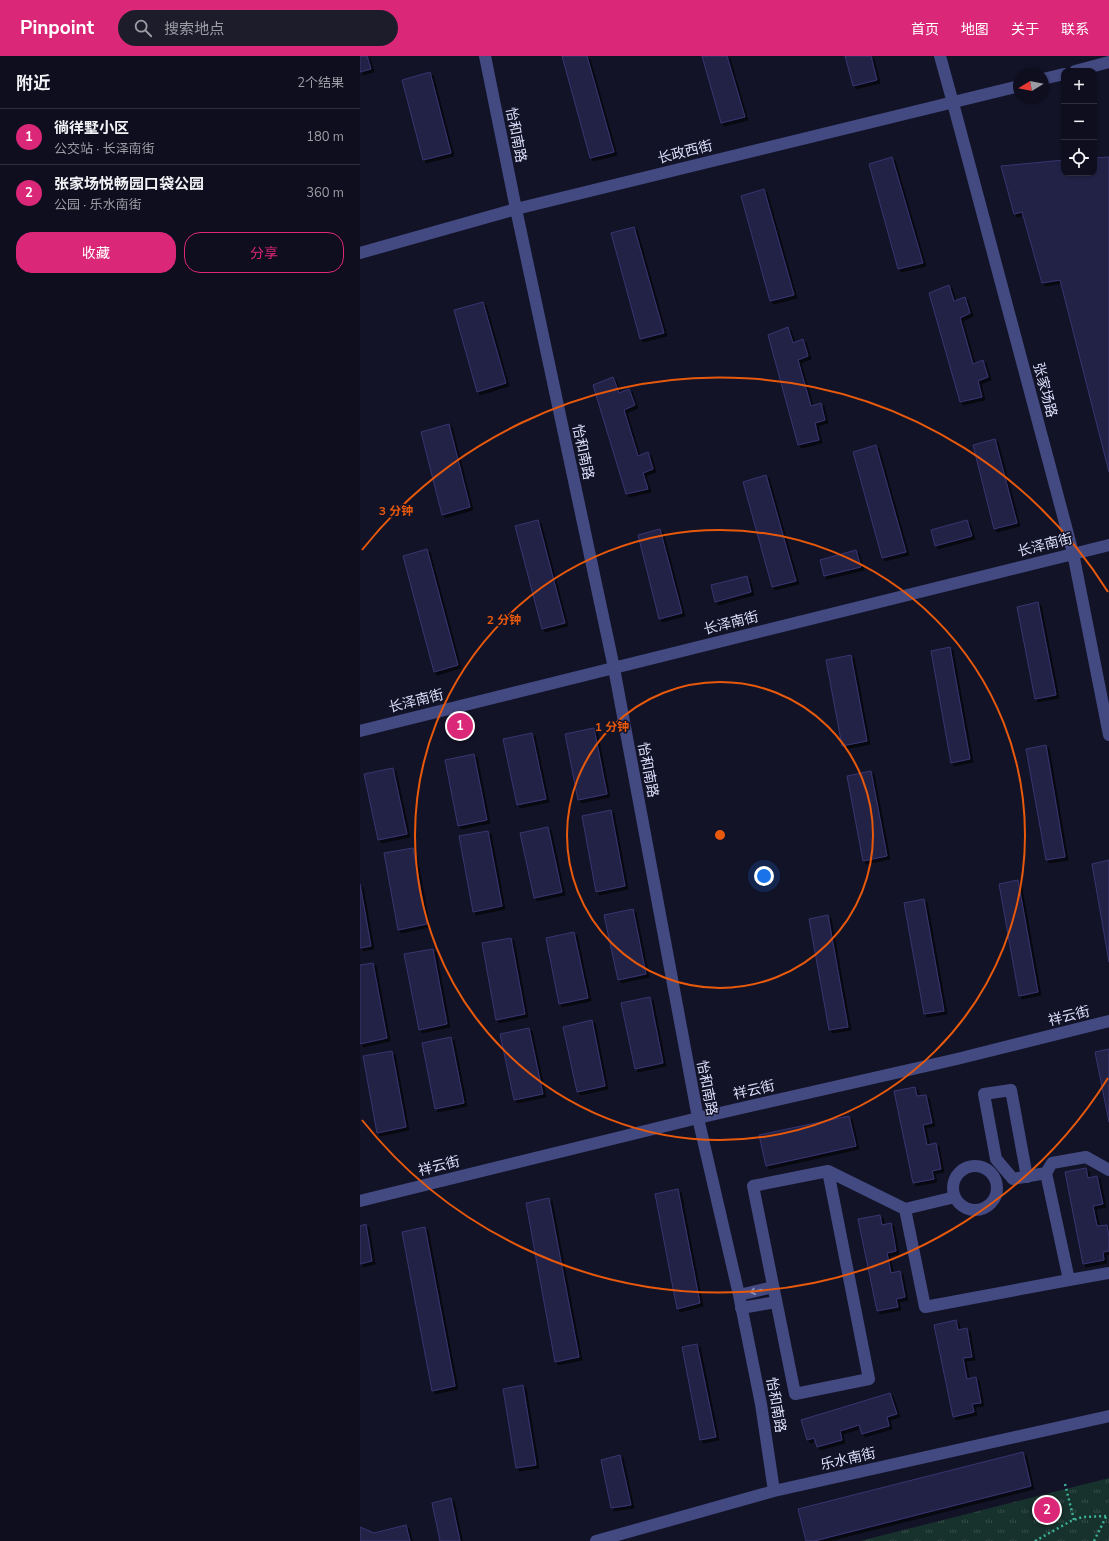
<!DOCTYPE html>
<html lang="zh">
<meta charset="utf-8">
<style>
:root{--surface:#0e0e1e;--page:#1c1c2b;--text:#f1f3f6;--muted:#9b9ca4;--line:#2e2e3c;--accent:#db2777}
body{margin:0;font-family:"Nunito Sans","Noto Sans SC",sans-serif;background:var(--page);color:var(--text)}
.controls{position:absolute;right:12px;top:12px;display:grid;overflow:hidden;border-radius:8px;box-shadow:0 1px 3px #0004}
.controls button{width:36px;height:36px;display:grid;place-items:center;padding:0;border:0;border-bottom:1px solid var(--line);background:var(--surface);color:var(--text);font:20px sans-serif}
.compass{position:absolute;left:653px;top:12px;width:36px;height:36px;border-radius:50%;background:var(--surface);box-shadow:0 1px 3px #0004;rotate:260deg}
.you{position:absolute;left:404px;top:820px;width:14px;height:14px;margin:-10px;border:3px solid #fff;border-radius:50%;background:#1a73e8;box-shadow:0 0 0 6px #1a73e833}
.badge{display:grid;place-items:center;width:26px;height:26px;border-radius:50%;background:var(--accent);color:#fff;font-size:13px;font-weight:700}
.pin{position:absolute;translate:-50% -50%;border:2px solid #fff;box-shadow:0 1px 4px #0006}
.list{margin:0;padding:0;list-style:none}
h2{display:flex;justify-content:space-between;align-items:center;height:52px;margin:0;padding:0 16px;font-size:17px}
h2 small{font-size:13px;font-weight:400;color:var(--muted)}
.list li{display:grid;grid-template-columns:26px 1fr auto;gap:12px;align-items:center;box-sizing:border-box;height:56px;padding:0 16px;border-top:1px solid var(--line)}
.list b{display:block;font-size:15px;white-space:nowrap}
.list p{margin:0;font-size:13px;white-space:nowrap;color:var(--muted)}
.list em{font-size:13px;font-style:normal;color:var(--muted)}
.actions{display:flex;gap:8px;padding:12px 16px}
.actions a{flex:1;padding:9px 0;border:1px solid var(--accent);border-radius:16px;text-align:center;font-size:14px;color:var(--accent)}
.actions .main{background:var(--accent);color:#fff}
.icon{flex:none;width:22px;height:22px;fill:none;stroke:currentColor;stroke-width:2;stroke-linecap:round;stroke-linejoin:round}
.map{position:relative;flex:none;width:749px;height:1485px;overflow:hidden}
header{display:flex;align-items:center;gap:24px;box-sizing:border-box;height:56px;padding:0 20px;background:var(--accent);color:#fff}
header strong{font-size:19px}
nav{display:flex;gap:22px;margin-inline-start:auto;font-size:14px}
.search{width:280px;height:36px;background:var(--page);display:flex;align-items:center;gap:10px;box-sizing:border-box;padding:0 14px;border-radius:22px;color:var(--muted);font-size:15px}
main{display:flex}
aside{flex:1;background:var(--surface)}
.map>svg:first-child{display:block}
.grass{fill:url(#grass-tufts)}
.building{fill:#232147;stroke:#383571;filter:url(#shadow)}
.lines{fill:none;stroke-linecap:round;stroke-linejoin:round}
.path{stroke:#3db097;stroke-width:2.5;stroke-dasharray:2 3;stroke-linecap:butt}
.minor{stroke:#434a82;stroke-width:12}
.oneway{stroke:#9094bf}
.ring{fill:none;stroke:#e8590c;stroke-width:2}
.labels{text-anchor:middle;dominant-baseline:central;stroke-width:3;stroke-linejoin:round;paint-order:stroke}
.street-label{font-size:14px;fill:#dddffc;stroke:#131328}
.centre{fill:#e8590c;stroke:#131328;stroke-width:2}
.ring-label{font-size:12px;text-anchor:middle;font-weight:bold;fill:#e8590c;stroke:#131328;stroke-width:3;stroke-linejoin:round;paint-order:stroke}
</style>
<header>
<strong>Pinpoint</strong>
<div class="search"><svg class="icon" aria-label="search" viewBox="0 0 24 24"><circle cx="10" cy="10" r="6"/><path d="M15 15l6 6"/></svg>搜索地点</div>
<nav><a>首页</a><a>地图</a><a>关于</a><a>联系</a></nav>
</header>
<main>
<aside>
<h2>附近<small>2个结果</small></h2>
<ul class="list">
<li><span class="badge">1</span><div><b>徜徉墅小区</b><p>公交站 · 长泽南街</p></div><em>180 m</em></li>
<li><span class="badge">2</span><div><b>张家场悦畅园口袋公园</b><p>公园 · 乐水南街</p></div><em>360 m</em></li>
</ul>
<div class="actions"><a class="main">收藏</a><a>分享</a></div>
</aside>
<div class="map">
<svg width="749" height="1485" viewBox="0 0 749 1485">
<defs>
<pattern id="grass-tufts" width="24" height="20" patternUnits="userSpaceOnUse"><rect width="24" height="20" fill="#17312c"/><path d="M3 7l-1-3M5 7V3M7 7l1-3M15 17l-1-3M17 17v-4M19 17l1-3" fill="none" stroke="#384e4c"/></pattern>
<filter id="shadow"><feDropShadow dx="3" dy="3" stdDeviation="0" flood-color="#0009"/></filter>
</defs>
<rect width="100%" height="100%" fill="#131328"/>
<path class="grass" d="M749,1422v63h-249z"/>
<path class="building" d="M0,0h7l4,13 -11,3z
M202,0h25l27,96 -24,6z
M342,0h25l18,61 -24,6z
M485,0h26l6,24 -24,6z
M70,16l21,81 -28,7 -21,-80z
M532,101l31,106 -25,6 -29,-105z
M749,101v315l-49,-192 -18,3 -20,-71 -8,2 -13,-48 63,-6v13h30v-15z
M404,133l30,106 -24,6 -29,-105z
M274,171l30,106 -24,6 -29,-106z
M589,229l5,16 11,-4 5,16 -10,5 13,46 10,-4 5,17 -10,4 4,16 -22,5 -31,-109z
M123,246l23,81 -29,9 -23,-82z
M428,271l5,16 10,-4 5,17 -10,4 13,46 10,-3 4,17 -10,3 4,17 -21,5 -30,-110z
M253,321l6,16 10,-4 6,16 -11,5 14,46 10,-4 5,17 -10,4 5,16 -22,5 -33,-109z
M89,368l21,83 -28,8 -21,-83z
M635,383l22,84 -23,6 -21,-84z
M516,389l30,107 -24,6 -29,-106z
M406,419l30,106 -24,6 -29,-105z
M178,464l27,103 -23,6 -27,-103z
M607,464l5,16 -37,10 -4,-16z
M300,473l22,84 -23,6 -21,-84z
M67,493l31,116 -24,7 -31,-116z
M496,494l5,17 -37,9 -4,-16z
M387,520l4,16 -36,10 -4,-17z
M678,546l18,93 -21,4 -18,-92z
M590,591l20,112 -19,4 -20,-112z
M491,599l16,86 -25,5 -16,-86z
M234,672l13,66 -29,6 -13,-66z
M172,677l14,66 -29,6 -14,-66z
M686,689l19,112 -19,3 -20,-111z
M114,698l13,66 -29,6 -13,-66z
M33,712l14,66 -29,6 -14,-66z
M511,715l16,85 -24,5 -16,-85z
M251,754l14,76 -29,6 -14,-76z
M188,771l14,65 -28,6 -14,-65z
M128,775l14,75 -29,6 -14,-76z
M53,792l14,76 -29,6 -14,-77z
M749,804v102l-17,-98z
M658,824l20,112 -19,4 -20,-112z
M0,828l11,62 -11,2z
M564,843l20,112 -20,3 -20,-111z
M273,853l13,65 -28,6 -14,-65z
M468,859l20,112 -19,3 -20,-111z
M214,876l14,66 -29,6 -13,-66z
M151,882l14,76 -29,6 -14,-77z
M73,893l14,75 -28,6 -15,-76z
M13,907l14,75 -27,6v-79z
M290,941l13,66 -28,6 -14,-66z
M232,964l13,66 -28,6 -14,-65z
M169,972l14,66 -29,6 -14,-66z
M91,981l13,66 -29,6 -13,-66z
M749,993v73l-14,-70z
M32,995l14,76 -29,6 -14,-77z
M555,1031l2,9 9,-1 6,28 -9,2 4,20 9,-2 5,26 -9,2 2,8 -21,4 -19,-92z
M489,1060l7,30 -90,20 -7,-31z
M726,1112l2,10 9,-2 6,28 -10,2 4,20 10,-1 2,12v14l-6,1 1,8 -21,4 -18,-92z
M318,1133l22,114 -23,6 -22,-115z
M189,1142l30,159 -24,5 -29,-159z
M520,1159l2,10 9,-2 5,28 -9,2 4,20 9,-2 5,26 -9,2 2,8 -21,4 -19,-92z
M6,1168l6,37 -12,3v-38z
M65,1171l30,159 -23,5 -30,-159z
M596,1264l2,10 9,-2 5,29 -9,1 4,21 9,-2 5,26 -9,1 2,8 -21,5 -19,-92z
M337,1288l19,93 -16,3 -18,-93z
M163,1329l13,80 -20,3 -13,-79z
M530,1337l7,21 -10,3 2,9 -27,8 -3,-9 -19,6 2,9 -25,7 -3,-9 -7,2 -6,-20z
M663,1396l8,34 -217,55h-8l-8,-32z
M260,1399l11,50 -20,3 -10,-48z
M91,1442l9,43h-20l-8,-38z
M46,1469l4,16h-50v-14l14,6z"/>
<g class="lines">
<path class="path" d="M705,1428l9,36
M675,1485l36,-20 11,-4 27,-1
M734,1485l12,-24"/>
<path class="minor" d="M125,0l31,153 98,459 84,450 41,177 22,109 13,87
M580,0l13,47 120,450 36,182
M715,15l34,-9
M683,23l21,-5
M0,197l156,-44 503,-123
M0,675l749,-186
M593 1132a22 22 0 1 1 44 0a22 22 0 1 1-44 0Z
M468,1115l41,208 -74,15 -42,-208z
M468,1115l77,38 50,-12
M686,1117l6,-10 34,-6 23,13
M0,1145l338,-83 259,-59 152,-38
M545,1153l20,98 144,-27 -23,-107 -33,6 -17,-20 -12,-65 27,-4 16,87
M709,1224l40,-7
M379,1239l34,-8
M381,1252l35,-6
M236,1485l178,-50 335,-75"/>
</g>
<defs><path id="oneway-shaft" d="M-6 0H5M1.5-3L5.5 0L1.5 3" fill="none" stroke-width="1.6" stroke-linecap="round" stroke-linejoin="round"/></defs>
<use class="oneway" href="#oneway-shaft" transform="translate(396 1235) rotate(166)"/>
<g class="ring">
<circle cx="360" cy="779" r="153"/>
<circle cx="360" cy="779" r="305"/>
<path d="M748 1022A458 458 0 0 1 2 1064M2 494A458 458 0 0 1 748 536"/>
</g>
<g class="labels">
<g class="street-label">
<text transform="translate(156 79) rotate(79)">怡和南路</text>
<text transform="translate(325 96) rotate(-14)">长政西街</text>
<text transform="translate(685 334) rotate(75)">张家场路</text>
<text transform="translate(223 396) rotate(78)">怡和南路</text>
<text transform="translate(685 489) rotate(-14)">长泽南街</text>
<text transform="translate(371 567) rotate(-14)">长泽南街</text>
<text transform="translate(56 645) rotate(-14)">长泽南街</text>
<text transform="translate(288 714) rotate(79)">怡和南路</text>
<text transform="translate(709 960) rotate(-14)">祥云街</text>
<text transform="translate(347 1032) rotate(79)">怡和南路</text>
<text transform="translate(394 1034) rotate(-13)">祥云街</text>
<text transform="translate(79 1110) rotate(-14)">祥云街</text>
<text transform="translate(416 1349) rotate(80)">怡和南路</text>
<text transform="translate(488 1403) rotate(-13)">乐水南街</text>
</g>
</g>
<circle cx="360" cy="779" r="6" class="centre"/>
<g class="ring-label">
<text x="36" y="459">3 分钟</text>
<text x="144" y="568">2 分钟</text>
<text x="252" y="675">1 分钟</text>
</g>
</svg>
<div class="controls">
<button>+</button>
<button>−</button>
<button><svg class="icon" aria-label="locate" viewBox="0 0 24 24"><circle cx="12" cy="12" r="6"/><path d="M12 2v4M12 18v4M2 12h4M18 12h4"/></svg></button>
</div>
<svg class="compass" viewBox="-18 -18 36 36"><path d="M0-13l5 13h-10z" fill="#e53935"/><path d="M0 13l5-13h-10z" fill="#9b9ca4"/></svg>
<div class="you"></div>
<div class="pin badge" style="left:100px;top:670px">1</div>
<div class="pin badge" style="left:687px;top:1454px">2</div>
</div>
</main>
